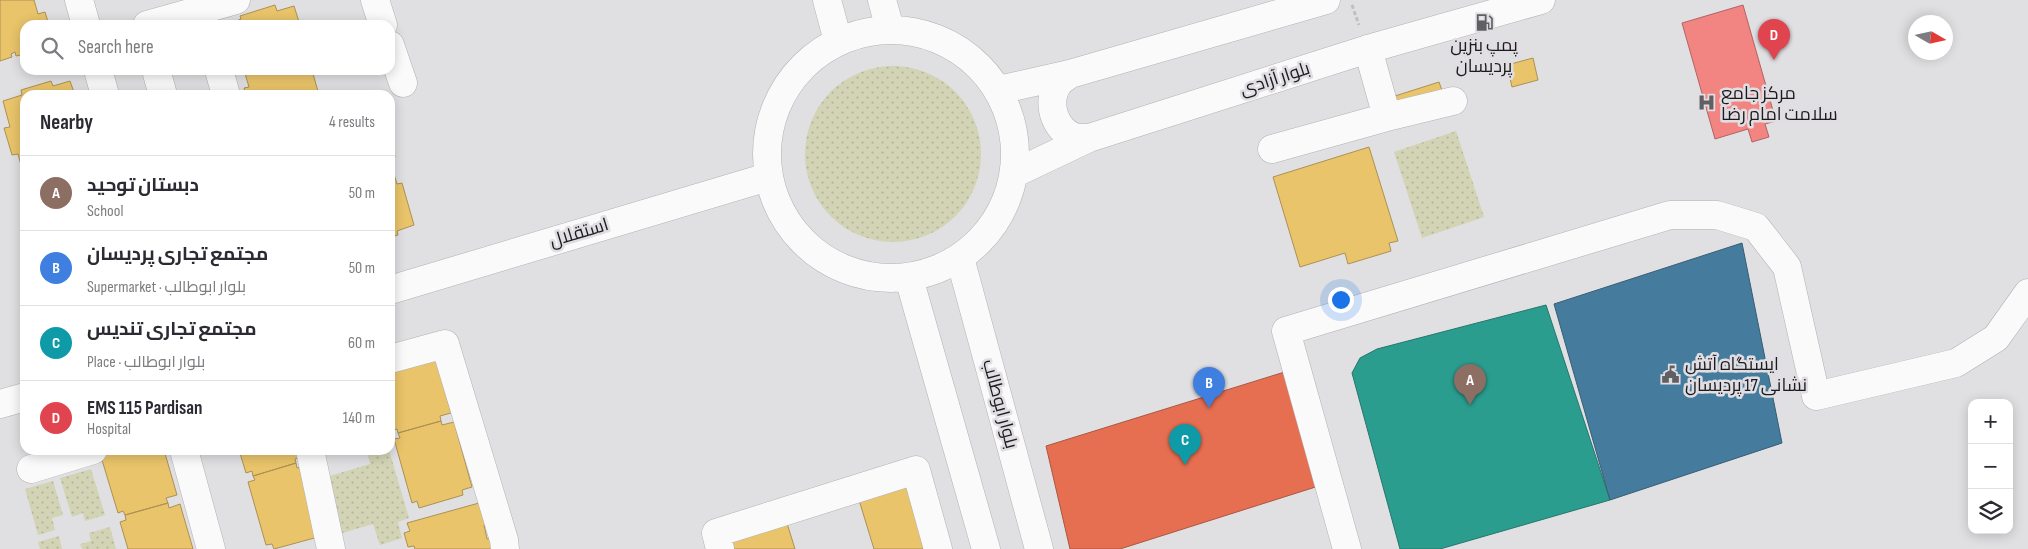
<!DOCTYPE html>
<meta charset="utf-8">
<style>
:root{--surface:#fff;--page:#f2f2f3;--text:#2b2b33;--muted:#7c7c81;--line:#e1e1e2;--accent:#db2777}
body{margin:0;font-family:"Sofia Sans Condensed",Cairo,sans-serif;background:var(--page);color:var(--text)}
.controls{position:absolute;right:15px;bottom:15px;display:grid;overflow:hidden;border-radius:10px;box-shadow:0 2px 12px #0003}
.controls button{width:45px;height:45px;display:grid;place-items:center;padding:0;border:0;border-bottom:1px solid var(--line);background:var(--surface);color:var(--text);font:25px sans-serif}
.compass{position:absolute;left:1908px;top:15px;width:45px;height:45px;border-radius:50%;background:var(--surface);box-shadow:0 2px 12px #0003;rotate:99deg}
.you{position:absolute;left:1340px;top:299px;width:18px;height:18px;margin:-12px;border:4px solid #fff;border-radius:50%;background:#1a73e8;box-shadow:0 0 0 8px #1a73e833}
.badge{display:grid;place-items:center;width:32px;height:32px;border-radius:50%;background:var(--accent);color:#fff;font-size:16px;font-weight:700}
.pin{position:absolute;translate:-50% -41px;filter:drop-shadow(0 1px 2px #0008)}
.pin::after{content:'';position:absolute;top:26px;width:18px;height:15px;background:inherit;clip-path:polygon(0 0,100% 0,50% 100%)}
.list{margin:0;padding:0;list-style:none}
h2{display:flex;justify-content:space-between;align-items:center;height:65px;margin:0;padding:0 20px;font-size:21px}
h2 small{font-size:16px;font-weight:400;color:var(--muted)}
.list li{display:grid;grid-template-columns:32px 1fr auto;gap:15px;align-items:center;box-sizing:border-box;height:75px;padding:0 20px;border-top:1px solid var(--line)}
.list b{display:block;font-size:19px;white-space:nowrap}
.list p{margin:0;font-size:16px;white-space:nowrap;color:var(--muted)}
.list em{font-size:16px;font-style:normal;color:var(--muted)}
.icon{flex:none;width:28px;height:28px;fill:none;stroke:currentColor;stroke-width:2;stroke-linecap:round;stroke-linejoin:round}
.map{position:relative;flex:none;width:2028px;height:549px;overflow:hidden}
.search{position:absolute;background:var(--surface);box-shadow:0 2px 12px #0003;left:20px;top:20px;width:375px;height:55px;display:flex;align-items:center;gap:12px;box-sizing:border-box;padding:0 18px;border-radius:15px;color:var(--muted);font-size:19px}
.panel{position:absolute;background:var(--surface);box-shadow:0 2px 12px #0003;left:20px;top:90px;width:375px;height:365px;border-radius:15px}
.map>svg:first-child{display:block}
.grass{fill:url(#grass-dots)}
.homes{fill:#e9c46a;stroke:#ab9153}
.shops{fill:#e76f51;stroke:#aa5641}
.schools{fill:#2a9d8f;stroke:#26766c}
.health{fill:#f28482;stroke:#b26463}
.public{fill:#457b9d;stroke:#385e76}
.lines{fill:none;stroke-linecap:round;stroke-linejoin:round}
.minor-casing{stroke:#b2b1b3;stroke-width:29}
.major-casing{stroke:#b2b1b3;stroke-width:29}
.path{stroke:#bfbec0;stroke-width:3;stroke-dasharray:4 2.5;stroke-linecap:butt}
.minor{stroke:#fafafb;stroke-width:28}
.major{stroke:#fafafb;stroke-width:28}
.labels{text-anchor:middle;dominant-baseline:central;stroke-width:5;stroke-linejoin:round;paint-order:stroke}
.poi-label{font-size:18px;fill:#1b1a1c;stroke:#e0dee3;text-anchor:start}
.street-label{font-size:18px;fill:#1b1a1c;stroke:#e0dee3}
</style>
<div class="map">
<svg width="2028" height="549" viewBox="0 0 2028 549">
<defs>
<pattern id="grass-dots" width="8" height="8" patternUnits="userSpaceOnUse" patternTransform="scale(1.25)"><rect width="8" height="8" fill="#d2d4b5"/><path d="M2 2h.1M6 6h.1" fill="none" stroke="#b4b59b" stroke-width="1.8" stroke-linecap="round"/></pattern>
</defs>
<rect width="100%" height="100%" fill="#e0dfe2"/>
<path class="grass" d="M805 154a88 88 0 1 1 176 0a88 88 0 1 1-176 0Z
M1456,131l28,86 -62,21 -28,-86z
M371,450h18l20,68 -11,4 4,16 -22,7 -7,-21 -37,11 -16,-56 50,-15 -3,-13z
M91,469l14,46 -20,6 -2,-8 -11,4 -12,-39z
M53,481l10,34 -11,3 3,12 -17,5 -13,-46z
M110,527l6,22h-34l-2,-5 11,-3 -2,-8z
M59,536l3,13h-22l-2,-7z"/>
<path class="homes" d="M0,0h34l4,14 7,-2 4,13h-24v29l-9,2 -1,-4 -4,2 1,3 -12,4z
M275,5l2,6 17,-5 6,19h-73l14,-6 -1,-3z
M1533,58l5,22 -26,7 -5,-22z
M244,70h68l7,25h-73l-2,-7 5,-1z
M51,81l2,5 17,-5 5,14h-50l-1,81 -6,-22 -6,1 -8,-27 6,-1 -7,-26 19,-6 -1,-5z
M1439,82l4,11 -44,16 -4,-13z
M390,139l5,18 -5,1z
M1369,147l29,94 -9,2 2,8 -43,13 -3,-11 -45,14 -27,-90z
M390,162l7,22 5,-1 12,42 -17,6 1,4 -8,2z
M433,348l18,65 -11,3 1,5 -43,12 -1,-4 -6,2 -1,-76z
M441,421l1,4 12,-3 18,65 -10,3 1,5 -44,13 -2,-7 -5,2 -18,-64 6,-1 -2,-5z
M99,450h65l13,45 -11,3 2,5 -43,12 -2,-4 -5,2z
M239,450h66l1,5 -11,4 1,4 -43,13 -1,-5 -6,2z
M296,463l1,5 12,-3 9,72 -44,12 -2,-5 -6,1 -18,-63 7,-2 -2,-4z
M905,480l22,69h-53l-15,-49z
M168,503l1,5 11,-4 13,45h-65l-8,-27 6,-2 -1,-5z
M479,503l11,21 -6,1 3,14 5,-1 3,11h-80l-1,-3 -6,1 -4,-14 6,-2 -3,-8z
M786,520l9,29h-65l-4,-12z"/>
<path class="shops" d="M1291,370l34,114 -205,65h-50l-24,-103z"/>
<path class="schools" d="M1546,305l64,195 -170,49h-40l-48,-176 8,-15 17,-9z"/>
<path class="health" d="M1743,5l33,116 -11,3 4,13 -17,5 -4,-13 -33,10 -33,-116z"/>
<path class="public" d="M1742,243l40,200 -172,57 -56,-196z"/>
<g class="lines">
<defs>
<path id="minor" d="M79,0l7,25
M375,0l8,25
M147,25l89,-25
M390,45l13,38
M1368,49l19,68 66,-16
M98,70l7,25
M156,70l7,25
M219,70l7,25
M1272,149l115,-32
M390,359l55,-15 59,196 1,9
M184,450l27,99
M310,450l21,99
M31,469l62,-19
M720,549l-4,-16 200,-63 22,79
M1347,549l-61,-218 384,-116h47l39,12 31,40 29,129 140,-33 40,-25 32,-45"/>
<path id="major" d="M827,0l11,41
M882,0l8,29
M767 154a124 124 0 1 1 248 0a124 124 0 1 1-248 0Z
M1070,74c-4,3 -9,6 -12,10 -12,18 -4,45 16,53 4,1 11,1 15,1
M999,90l71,-16 256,-74
M1015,173l74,-35 279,-89 173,-49
M960,258l79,291
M909,278l77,271
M390,290l378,-113
M0,404l25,-7"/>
</defs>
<use href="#minor" class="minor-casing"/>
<use href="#major" class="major-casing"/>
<path class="path" d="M1352,5l7,20"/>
<use href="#minor" class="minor"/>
<use href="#major" class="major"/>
</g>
<defs>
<symbol id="fuel-bare" viewBox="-9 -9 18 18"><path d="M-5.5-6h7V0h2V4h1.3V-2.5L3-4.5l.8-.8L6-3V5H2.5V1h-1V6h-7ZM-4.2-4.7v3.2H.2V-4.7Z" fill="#605f61" stroke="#e0dee3" stroke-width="2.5" paint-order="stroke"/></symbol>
<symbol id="hospital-bare" viewBox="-9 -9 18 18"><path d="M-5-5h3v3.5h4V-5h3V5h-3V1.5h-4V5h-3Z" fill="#605f61" stroke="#e0dee3" stroke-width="2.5" paint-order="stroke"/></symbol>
<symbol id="civic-bare" viewBox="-9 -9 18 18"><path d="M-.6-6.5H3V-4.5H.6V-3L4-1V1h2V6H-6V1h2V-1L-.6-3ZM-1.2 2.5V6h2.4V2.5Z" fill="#605f61" stroke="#e0dee3" stroke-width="2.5" paint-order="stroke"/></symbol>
</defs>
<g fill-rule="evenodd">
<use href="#fuel-bare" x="1472" y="10" width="25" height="25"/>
<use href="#hospital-bare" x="1694" y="90" width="25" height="25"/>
<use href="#civic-bare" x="1658" y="362" width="25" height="25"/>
</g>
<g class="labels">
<g class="poi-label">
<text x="1484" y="45" text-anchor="middle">پمپ بنزین<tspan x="1484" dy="21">پردیسان</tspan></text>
<text x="1721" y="93">مرکز جامع<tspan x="1721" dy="21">سلامت امام رضا</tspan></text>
<text x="1685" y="364">ایستگاه آتش<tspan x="1685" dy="21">نشانی 17 پردیسان</tspan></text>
</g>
<g class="street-label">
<text transform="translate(1275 79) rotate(-18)">بلوار آزادی</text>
<text transform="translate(579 233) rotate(-17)">استقلال</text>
<text transform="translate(1000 404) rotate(75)">بلوار ابوطالب</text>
</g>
</g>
</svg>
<div class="controls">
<button>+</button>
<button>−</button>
<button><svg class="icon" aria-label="layers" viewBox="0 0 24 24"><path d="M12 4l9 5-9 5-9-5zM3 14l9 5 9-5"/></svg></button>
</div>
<svg class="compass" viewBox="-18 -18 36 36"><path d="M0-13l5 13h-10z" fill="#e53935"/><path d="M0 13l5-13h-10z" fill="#7c7c81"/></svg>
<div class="you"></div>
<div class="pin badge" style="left:1470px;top:405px;background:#8d6e63">A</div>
<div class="pin badge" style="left:1209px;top:408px;background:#3f7fe0">B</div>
<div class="pin badge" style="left:1185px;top:465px;background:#0f9aa8">C</div>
<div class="pin badge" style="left:1774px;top:60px;background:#e0444e">D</div>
<div class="search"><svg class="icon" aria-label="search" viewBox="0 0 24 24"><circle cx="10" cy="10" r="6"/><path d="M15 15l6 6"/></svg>Search here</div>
<section class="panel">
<h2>Nearby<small>4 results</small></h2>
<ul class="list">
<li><span class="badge" style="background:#8d6e63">A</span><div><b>دبستان توحید</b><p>School</p></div><em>50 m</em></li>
<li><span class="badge" style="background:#3f7fe0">B</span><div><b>مجتمع تجاری پردیسان</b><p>Supermarket · بلوار ابوطالب</p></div><em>50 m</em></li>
<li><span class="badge" style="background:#0f9aa8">C</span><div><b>مجتمع تجاری تندیس</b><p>Place · بلوار ابوطالب</p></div><em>60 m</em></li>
<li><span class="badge" style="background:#e0444e">D</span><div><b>EMS 115 Pardisan</b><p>Hospital</p></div><em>140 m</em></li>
</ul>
</section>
</div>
